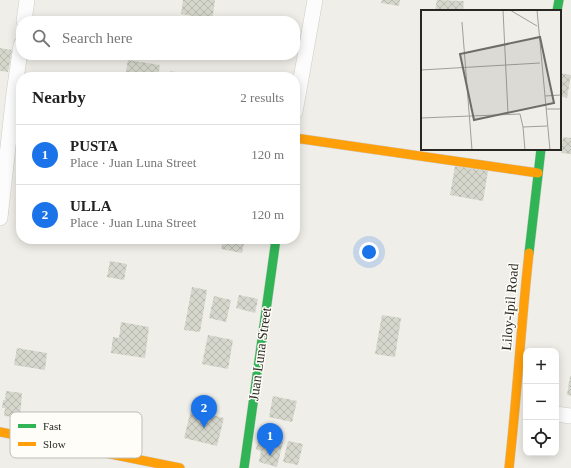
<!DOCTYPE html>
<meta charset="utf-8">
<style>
:root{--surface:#fff;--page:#f6f6f6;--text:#222;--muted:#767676;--line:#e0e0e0;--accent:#1a73e8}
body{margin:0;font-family:Georgia,serif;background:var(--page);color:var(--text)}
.controls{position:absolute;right:12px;bottom:12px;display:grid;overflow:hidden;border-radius:8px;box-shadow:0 2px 10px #0003}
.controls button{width:36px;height:36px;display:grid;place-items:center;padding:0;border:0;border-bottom:1px solid var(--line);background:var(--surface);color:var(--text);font:20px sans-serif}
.you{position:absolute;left:369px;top:252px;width:14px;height:14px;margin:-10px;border:3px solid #fff;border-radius:50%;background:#1a73e8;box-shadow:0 0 0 6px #1a73e833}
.badge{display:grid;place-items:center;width:26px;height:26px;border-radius:50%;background:var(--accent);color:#fff;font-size:13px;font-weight:700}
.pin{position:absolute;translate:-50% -33px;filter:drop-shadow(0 1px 2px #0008)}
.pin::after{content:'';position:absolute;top:21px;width:14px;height:12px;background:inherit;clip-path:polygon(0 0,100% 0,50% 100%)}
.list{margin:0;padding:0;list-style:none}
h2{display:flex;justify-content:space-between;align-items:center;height:52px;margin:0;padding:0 16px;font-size:17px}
h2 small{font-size:13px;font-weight:400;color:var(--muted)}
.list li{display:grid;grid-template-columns:26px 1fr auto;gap:12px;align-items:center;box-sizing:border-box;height:60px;padding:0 16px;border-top:1px solid var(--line)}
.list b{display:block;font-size:15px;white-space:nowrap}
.list p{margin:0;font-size:13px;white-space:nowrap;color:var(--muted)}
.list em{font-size:13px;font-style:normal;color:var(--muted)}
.icon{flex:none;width:22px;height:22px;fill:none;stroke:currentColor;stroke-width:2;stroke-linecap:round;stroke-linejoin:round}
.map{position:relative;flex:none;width:571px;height:468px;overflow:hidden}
.search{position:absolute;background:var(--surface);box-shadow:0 2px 10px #0003;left:16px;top:16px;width:284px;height:44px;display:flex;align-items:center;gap:10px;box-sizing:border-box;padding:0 14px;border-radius:16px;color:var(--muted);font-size:15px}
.panel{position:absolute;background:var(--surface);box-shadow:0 2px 10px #0003;left:16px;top:72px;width:284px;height:172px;border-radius:16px}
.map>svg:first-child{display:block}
.building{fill:url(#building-cross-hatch)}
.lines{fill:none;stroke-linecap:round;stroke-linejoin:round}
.street-casing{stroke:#ceccc7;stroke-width:16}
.fast-casing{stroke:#ceccc7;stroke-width:10}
.slow-casing{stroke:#ceccc7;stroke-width:10}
.street{stroke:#fdfcfc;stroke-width:15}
.fast{stroke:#30b455;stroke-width:9}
.slow{stroke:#ff9f0a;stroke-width:9}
.labels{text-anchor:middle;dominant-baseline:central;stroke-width:3;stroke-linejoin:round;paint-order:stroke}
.street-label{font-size:14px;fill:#282722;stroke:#fffdf8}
.inset-road{fill:none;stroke:#a09e99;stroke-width:1}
.view{fill:#6e6d67;fill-opacity:0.15;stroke:#6e6d67;stroke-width:2}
.inset-edge{fill:none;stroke:#282722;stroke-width:2}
.key{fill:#fffdf8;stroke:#bebdb8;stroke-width:1}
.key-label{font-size:11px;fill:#282722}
</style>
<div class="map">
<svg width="571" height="468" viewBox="0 0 571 468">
<defs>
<pattern id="building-cross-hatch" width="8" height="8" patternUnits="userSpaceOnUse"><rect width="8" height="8" fill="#d6d7cc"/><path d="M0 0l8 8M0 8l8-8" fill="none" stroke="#b8b9af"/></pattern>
</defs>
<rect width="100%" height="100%" fill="#f0eee8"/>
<path class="building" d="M183,0h32l-3,21 -19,-1 1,-4 -13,-2z
M382,0h18l-1,6 -18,-3z
M437,0l27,1 -1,10h-28z
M0,48l12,2 -4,22 -8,-1z
M128,60l32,5 -2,12h-33z
M170,71l23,4v2h-24z
M560,73l11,2 -4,23 -7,-2z
M563,137l8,1v16l-10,-1z
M484,149h11v2z
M455,166l33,5 -5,30 -33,-6z
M223,239h22l-3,14 -21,-4z
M110,261l17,3 -3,16 -17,-3z
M192,287l15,3 -7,42 -16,-2z
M239,295l19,4 -3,14 -19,-5z
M214,296l17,4 -5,22 -17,-4z
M382,315l19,3 -6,39 -20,-3z
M121,322l28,5 -4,31 -34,-5 2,-16 6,1z
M208,335l25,5 -5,29 -26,-5z
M17,348l30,5 -2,17 -31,-5z
M570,376h1v20l-4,-1z
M6,391l16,2 -2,24 -16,-1 1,-8h-3l1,-8h2z
M273,396l24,5 -5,21 -23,-5z
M191,410l33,8 -7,28 -33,-8z
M259,436l24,6 -6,25 -18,-5 2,-11 -5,-2z
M288,441l15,3 -5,21 -15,-3z"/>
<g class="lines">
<defs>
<path id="street" d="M24,21l3,-21
M295,112l20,-112
M0,218l14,-125 7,-48
M556,414l15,2"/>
<path id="fast" d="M557,11l2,-11
M529,253l12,-104
M244,468l32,-229"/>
<path id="slow" d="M295,138l243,35
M0,432l180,36
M509,468c8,-71 12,-143 20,-215"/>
</defs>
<use href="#street" class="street-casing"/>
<use href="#fast" class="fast-casing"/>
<use href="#slow" class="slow-casing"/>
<use href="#street" class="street"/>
<use href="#fast" class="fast"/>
<use href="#slow" class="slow"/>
</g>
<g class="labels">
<g class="street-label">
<text transform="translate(510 307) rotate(-85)">Liloy-Ipil Road</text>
<text transform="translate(260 354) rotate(-82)">Juan Luna Street</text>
</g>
</g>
<g transform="translate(421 10)">
<rect width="140" height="140" fill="#f0eee8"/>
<path class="inset-road" d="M82,0l5,104M89,0l27,16M116,0l13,140M41,12l10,128M0,60l119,-7M124,86l16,-1M125,99h15M0,108l99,-4 3,13 24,-1M102,117l2,23"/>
<path class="view" d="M119,27l14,66 -80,17 -14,-66z"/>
<rect width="140" height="140" class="inset-edge"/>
</g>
<rect x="10" y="412" width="132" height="46" rx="6" class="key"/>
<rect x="18" y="424" width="18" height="4" fill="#30b455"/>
<rect x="18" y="442" width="18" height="4" fill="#ff9f0a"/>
<g class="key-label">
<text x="43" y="430">Fast</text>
<text x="43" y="448">Slow</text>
</g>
</svg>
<div class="controls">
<button>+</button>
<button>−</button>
<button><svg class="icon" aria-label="locate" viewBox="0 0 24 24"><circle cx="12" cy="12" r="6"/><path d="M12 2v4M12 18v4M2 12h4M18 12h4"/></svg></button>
</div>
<div class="you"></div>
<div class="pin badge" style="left:270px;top:456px">1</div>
<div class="pin badge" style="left:204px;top:428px">2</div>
<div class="search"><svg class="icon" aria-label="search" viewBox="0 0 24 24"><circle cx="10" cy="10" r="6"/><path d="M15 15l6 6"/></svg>Search here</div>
<section class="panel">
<h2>Nearby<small>2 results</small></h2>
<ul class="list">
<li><span class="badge">1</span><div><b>PUSTA</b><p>Place · Juan Luna Street</p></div><em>120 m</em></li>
<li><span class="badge">2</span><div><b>ULLA</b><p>Place · Juan Luna Street</p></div><em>120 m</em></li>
</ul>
</section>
</div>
